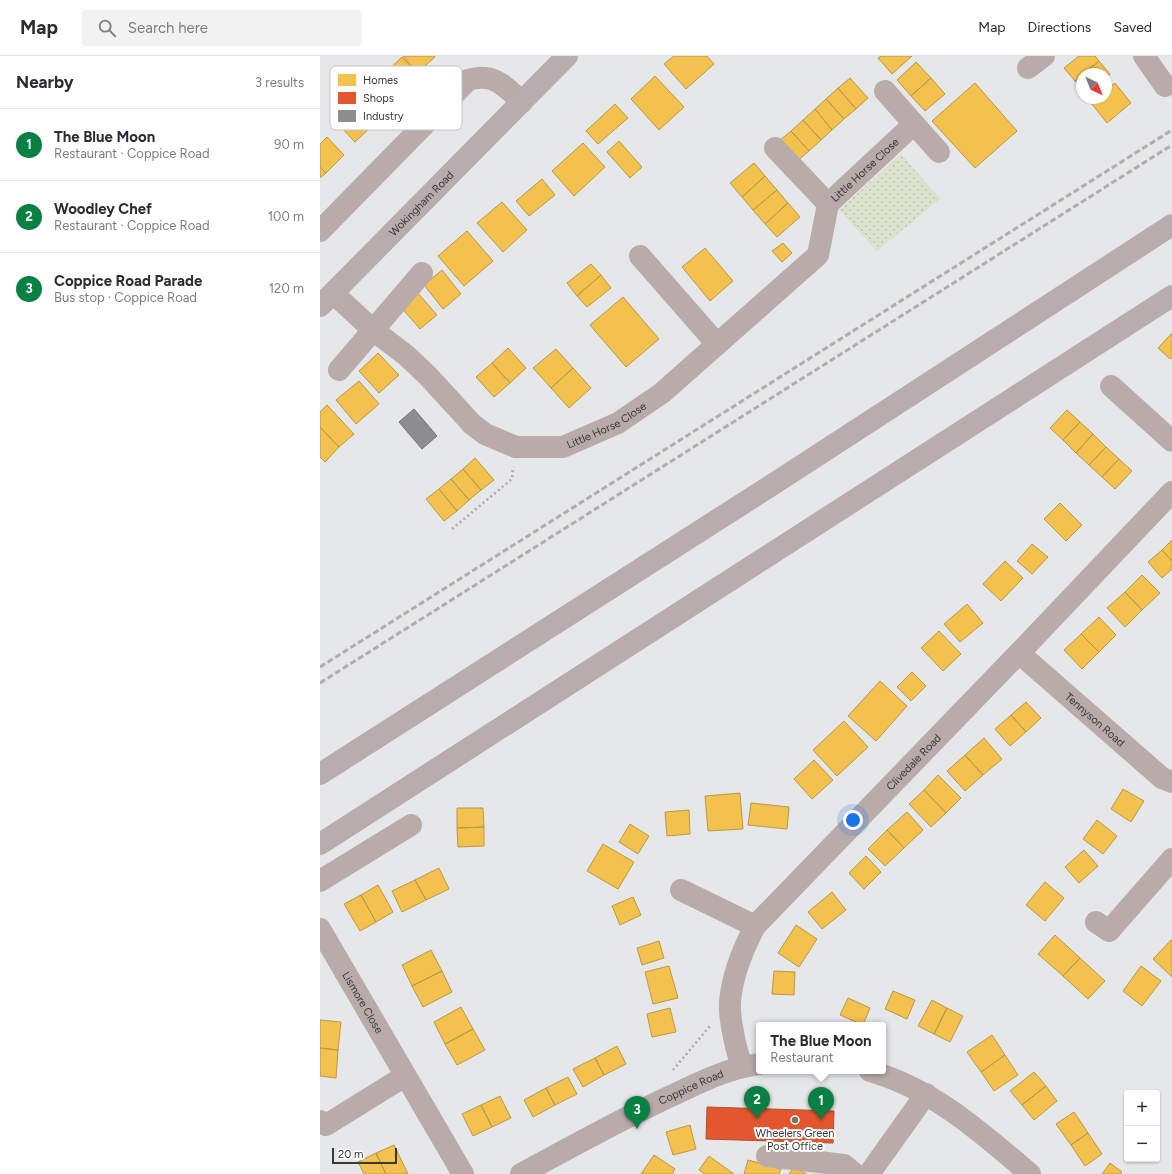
<!DOCTYPE html>
<meta charset="utf-8">
<style>
:root{--surface:#fff;--page:#f2f2f3;--text:#2b2b33;--muted:#7c7c81;--line:#e1e1e2;--accent:#0b8043}
body{margin:0;font-family:Figtree,sans-serif;background:var(--page);color:var(--text)}
.controls{position:absolute;right:12px;bottom:12px;display:grid;overflow:hidden;border-radius:4px;box-shadow:0 1px 3px #0004}
.controls button{width:36px;height:36px;display:grid;place-items:center;padding:0;border:0;border-bottom:1px solid var(--line);background:var(--surface);color:var(--text);font:20px sans-serif}
.compass{position:absolute;left:756px;top:12px;width:36px;height:36px;border-radius:50%;background:var(--surface);box-shadow:0 1px 3px #0004;rotate:137deg}
.scale{position:absolute;left:12px;bottom:10px;width:65px;box-sizing:border-box;padding-left:4px;border:2px solid #373839;border-top:0;font-size:11px;line-height:14px;white-space:nowrap;color:#373839;-webkit-text-stroke:3px #fff;paint-order:stroke}
.you{position:absolute;left:533px;top:764px;width:14px;height:14px;margin:-10px;border:3px solid #fff;border-radius:50%;background:#1a73e8;box-shadow:0 0 0 6px #1a73e833}
.badge{display:grid;place-items:center;width:26px;height:26px;border-radius:50%;background:var(--accent);color:#fff;font-size:13px;font-weight:700}
.pin{position:absolute;translate:-50% -33px;filter:drop-shadow(0 1px 2px #0008)}
.pin::after{content:'';position:absolute;top:21px;width:14px;height:12px;background:inherit;clip-path:polygon(0 0,100% 0,50% 100%)}
.popup{position:absolute;left:436px;top:966px;width:130px;height:52px;box-sizing:border-box;display:grid;place-content:center;border-radius:4px;background:var(--surface);filter:drop-shadow(0 1px 3px #0005);font-size:13px;white-space:nowrap;color:var(--muted)}
.popup b{font-size:15px;color:var(--text)}
.popup::after{content:'';position:absolute;left:50%;top:100%;margin-left:-8px;border:8px solid transparent;border-top-color:var(--surface)}
.list{margin:0;padding:0;list-style:none}
h2{display:flex;justify-content:space-between;align-items:center;height:52px;margin:0;padding:0 16px;font-size:17px}
h2 small{font-size:13px;font-weight:400;color:var(--muted)}
.list li{display:grid;grid-template-columns:26px 1fr auto;gap:12px;align-items:center;box-sizing:border-box;height:72px;padding:0 16px;border-top:1px solid var(--line)}
.list b{display:block;font-size:15px;white-space:nowrap}
.list p{margin:0;font-size:13px;white-space:nowrap;color:var(--muted)}
.list em{font-size:13px;font-style:normal;color:var(--muted)}
.icon{flex:none;width:22px;height:22px;fill:none;stroke:currentColor;stroke-width:2;stroke-linecap:round;stroke-linejoin:round}
.map{position:relative;flex:none;width:852px;height:1118px;overflow:hidden}
header{display:flex;align-items:center;gap:24px;box-sizing:border-box;height:56px;padding:0 20px;background:var(--surface);border-bottom:1px solid var(--line)}
header strong{font-size:19px}
nav{display:flex;gap:22px;margin-inline-start:auto;font-size:14px}
.search{width:280px;height:36px;background:var(--page);display:flex;align-items:center;gap:10px;box-sizing:border-box;padding:0 14px;border-radius:4px;color:var(--muted);font-size:15px}
main{display:flex}
aside{flex:1;background:var(--surface)}
.map>svg:first-child{display:block}
.grass{fill:url(#grass-dots)}
.homes{fill:#f2c14e;stroke:#ba9848}
.shops{fill:#e4572e;stroke:#b04e31}
.industry{fill:#8d8d92;stroke:#737477}
.lines{fill:none;stroke-linecap:round;stroke-linejoin:round}
.path{stroke:#b0a7a7;stroke-width:2.5;stroke-dasharray:2 3;stroke-linecap:butt}
.minor{stroke:#b8abaa;stroke-width:22}
.major{stroke:#b8acac;stroke-width:22}
.rail{stroke:#b3acad;stroke-width:3;stroke-dasharray:6 3;stroke-linecap:butt}
.poi-dot{fill:#747577;stroke:#fff;stroke-width:1.5}
.labels{text-anchor:middle;dominant-baseline:central;stroke-width:4;stroke-linejoin:round;paint-order:stroke}
.street-label{font-size:11px;fill:#373839;stroke:#fff}
.poi-label{font-size:11px;fill:#373839;stroke:#fff}
.key{fill:#fff;stroke:#c3c3c4;stroke-width:1}
.key-label{font-size:11px;fill:#373839}
</style>
<header>
<strong>Map</strong>
<div class="search"><svg class="icon" aria-label="search" viewBox="0 0 24 24"><circle cx="10" cy="10" r="6"/><path d="M15 15l6 6"/></svg>Search here</div>
<nav><a>Map</a><a>Directions</a><a>Saved</a></nav>
</header>
<main>
<aside>
<h2>Nearby<small>3 results</small></h2>
<ul class="list">
<li><span class="badge">1</span><div><b>The Blue Moon</b><p>Restaurant · Coppice Road</p></div><em>90 m</em></li>
<li><span class="badge">2</span><div><b>Woodley Chef</b><p>Restaurant · Coppice Road</p></div><em>100 m</em></li>
<li><span class="badge">3</span><div><b>Coppice Road Parade</b><p>Bus stop · Coppice Road</p></div><em>120 m</em></li>
</ul>
</aside>
<div class="map">
<svg width="852" height="1118" viewBox="0 0 852 1118">
<defs>
<pattern id="grass-dots" width="8" height="8" patternUnits="userSpaceOnUse"><rect width="8" height="8" fill="#dae1cc"/><path d="M2 2h.1M6 6h.1" fill="none" stroke="#bcc2b0" stroke-width="1.8" stroke-linecap="round"/></pattern>
</defs>
<rect width="100%" height="100%" fill="#e6e7e9"/>
<path class="grass" d="M581,98l39,45 -63,52 -38,-41z"/>
<path class="homes" d="M83,0h31l1,1 -18,16z
M354,0h33l7,8 -28,25 -22,-25z
M561,0h31l-20,18 -14,-16z
M759,0h16l4,5 -24,20 -11,-13z
M82,1l15,16 -17,16 -15,-16z
M779,5l11,13 -4,3v-3h-23z
M596,6l15,16 -20,18 -14,-16z
M762,19v15l-7,-9z
M335,20l29,31 -25,23 -28,-31z
M530,22l18,20 -12,11 -18,-21z
M611,22l14,16 -20,17 -14,-15z
M655,27l42,48 -42,37 -43,-47z
M795,27l16,20 -24,20 -16,-20 6,-5h9v-8z
M518,32l18,21 -12,10 -18,-20z
M50,34l19,20 -17,16 -19,-20z
M506,43l18,20 -12,11 -17,-21z
M295,48l13,14 -30,26 -12,-13z
M33,50l19,20 -17,16 -19,-20z
M495,53l17,21 -11,10 -18,-20z
M483,64l18,20 -12,11 -18,-20z
M471,75l18,20 -12,10 -18,-20z
M7,81l17,18 -18,18 -6,-6v-23z
M299,85l23,26 -12,11 -23,-26z
M263,87l22,24 -31,29 -22,-25z
M434,107l11,13 -23,21 -12,-14z
M0,111l6,6 -6,5z
M445,120l12,14 -24,20 -11,-13z
M222,123l13,16 -26,21 -13,-15z
M457,134l11,13 -23,21 -12,-14z
M182,146l25,28 -24,22 -26,-29z
M468,147l12,14 -23,20 -12,-13z
M147,175l26,30 -29,25 -26,-30z
M463,187l9,10 -10,9 -10,-11z
M385,192l28,33 -23,20 -28,-34z
M271,208l10,11 -24,21 -10,-13z
M122,214l19,24 -18,15 -19,-24z
M281,219l10,13 -24,19 -10,-11z
M97,236l20,23 -17,14 -20,-23z
M303,241l36,42 -33,28 -36,-42z
M852,277v24l-2,2 -12,-11z
M188,292l18,20 -16,15 -18,-20z
M236,293l17,19 -22,20 -18,-20z
M58,297l21,22 -20,18 -20,-22z
M172,307l18,20 -16,14 -18,-20z
M253,312l18,20 -22,20 -18,-20z
M39,325l20,23 -23,20 -20,-24z
M7,349l27,29 -15,13 -19,-20v-15z
M747,354l13,12 -17,18 -13,-12z
M760,366l13,12 -17,19 -13,-13z
M0,371l19,20 -14,15 -5,-5z
M773,378l13,13 -17,18 -13,-12z
M786,391l13,12 -17,18 -13,-12z
M155,402l19,22 -13,10 -18,-21z
M799,403l13,12 -17,18 -13,-12z
M143,413l18,21 -12,10 -18,-21z
M131,423l18,21 -12,11 -18,-22z
M119,433l18,22 -13,10 -18,-22z
M740,447l22,22 -16,16 -22,-22z
M852,484v21l-10,-11z
M712,488l16,13 -16,17 -15,-13z
M842,494l10,11v8l-10,9 -14,-16z
M685,505l18,17 -22,23 -18,-17z
M822,519l18,18 -18,17 -17,-18z
M805,536l17,18 -17,17 -18,-19z
M647,548l16,19 -23,19 -16,-18z
M779,561l17,18 -17,17 -18,-18z
M619,575l22,23 -18,17 -22,-23z
M761,578l18,18 -17,17 -18,-19z
M592,616l14,14 -15,15 -14,-14z
M560,625l27,25 -31,35 -28,-25z
M706,646l15,16 -15,14 -15,-17z
M691,659l15,17 -16,14 -15,-17z
M524,665l24,26 -31,29 -24,-26z
M664,682l18,21 -19,16 -18,-20z
M645,699l18,20 -18,16 -18,-20z
M494,704l19,20 -21,19 -18,-20z
M618,719l23,23 -15,15 -22,-23z
M803,733l21,12 -13,21 -20,-13z
M604,734l22,23 -15,14 -22,-23z
M420,737l3,36 -35,2 -3,-35z
M431,747l38,4 -2,22 -39,-4z
M137,752h26l1,19 -27,1z
M369,754l1,24 -23,2 -2,-24z
M587,756l16,18 -19,18 -17,-18z
M777,764l20,16 -14,18 -20,-15z
M310,768l19,12 -11,18 -19,-12z
M164,771v19l-26,1 -1,-19z
M567,774l17,18 -19,18 -17,-17z
M283,788l31,18 -16,27 -31,-18z
M764,794l14,16 -19,17 -14,-16z
M546,800l15,16 -17,17 -15,-16z
M119,812l10,21 -23,11 -11,-20z
M95,824l11,20 -24,12 -10,-21z
M725,826l19,16 -19,23 -19,-16z
M58,829l15,27 -17,10 -15,-27z
M512,836l14,18 -24,19 -14,-17z
M41,839l15,27 -16,9 -16,-27z
M313,841l8,18 -21,10 -8,-19z
M476,869l21,14 -18,28 -21,-14z
M735,879l25,23 -17,18 -25,-22z
M852,883v38l-19,-18z
M339,885l5,17 -22,7 -5,-17z
M111,894l11,21 -30,15 -10,-21z
M760,902l25,23 -17,18 -25,-23z
M349,910l9,32 -25,6 -8,-32z
M821,910l20,15 -19,25 -19,-15z
M122,915l10,21 -29,15 -11,-21z
M454,915l21,1 -1,23 -22,-1z
M573,935l22,9 -8,19 -22,-10z
M528,942l22,10 -7,17 -23,-10z
M612,944l15,8 -13,26 -16,-8z
M141,951l12,22 -28,15 -11,-22z
M350,952l6,24 -24,5 -5,-23z
M627,952l16,8 -13,26 -16,-8z
M0,964l21,2 -3,28 -18,-2z
M153,973l12,21 -28,15 -12,-21z
M672,979l13,20 -24,17 -14,-20z
M297,990l9,18 -22,11 -9,-17z
M0,992l18,2 -2,28 -16,-2z
M685,999l13,20 -24,16 -13,-19z
M275,1002l9,17 -21,12 -10,-18z
M714,1016l12,14 -24,19 -12,-14z
M248,1021l9,17 -22,11 -9,-17z
M726,1030l11,15 -23,19 -12,-15z
M226,1032l9,17 -22,12 -9,-17z
M180,1040l11,22 -19,9 -11,-22z
M161,1049l11,22 -19,9 -11,-22z
M754,1056l14,21 -17,12 -15,-21z
M370,1069l6,24 -23,6 -7,-23z
M768,1077l14,21 -17,12 -14,-21z
M74,1089l14,29h-22l-10,-21z
M56,1097l10,21h-22l-6,-12z
M334,1099l21,14 -3,5h-31z
M389,1100l25,18h-29l-6,-4z
M428,1104l33,9 -2,5h-35z
M790,1107l12,9 -2,2h-18z
M475,1110l11,8h-17z"/>
<path class="shops" d="M387,1051l127,4 -1,32 -127,-4z"/>
<path class="industry" d="M94,353l23,27 -15,13 -23,-27z"/>
<g class="lines">
<path class="path" d="M132,473l60,-50 1,-12
M353,1014l37,-44"/>
<g class="minor">
<path d="M824,0l21,30"/>
<path d="M708,12l16,-12"/>
<path d="M565,35l29,33"/>
<path d="M455,92l53,56"/>
<path d="M0,175l148,-151c25,-8 37,6 54,22"/>
<path d="M320,200l77,88"/>
<path id="s1" d="M13,237l40,37 34,26 21,20 44,48 13,10 31,13h47l55,-24 44,-30 156,-138 10,-51 86,-80 25,28"/>
<path d="M19,314l83,-97"/>
<path d="M791,330l61,55"/>
<path id="s2" d="M699,597l143,125 10,4"/>
<path d="M0,825l91,-56"/>
<path d="M361,834l74,36"/>
<path d="M776,866l13,9 63,-72"/>
<path id="s3" d="M0,873l143,245"/>
<path id="s4" d="M422,1010c-6,-16 -13,-47 -12,-64 2,-26 13,-53 25,-76l264,-273 153,-161"/>
<path d="M550,1015c63,18 111,61 160,103"/>
<path d="M0,1065l6,4 79,-49"/>
<path d="M447,1100l77,9 11,9"/>
<path id="s5" d="M201,1118c50,-27 100,-55 152,-79 28,-13 55,-27 86,-31"/>
<path d="M549,1118l57,-80"/>
</g>
<g class="major">
<path id="s6" d="M0,250l247,-250"/>
<path d="M0,718l455,-291 397,-258"/>
<path d="M0,788l852,-548"/>
</g>
<path class="rail" d="M0,611l852,-537
M0,627l852,-538"/>
</g>
<circle class="poi-dot" cx="475" cy="1064" r="4"/>
<g class="labels">
<g class="street-label">
<text stroke="none"><textPath href="#s1" startOffset="712">Little Horse Close</textPath></text>
<text stroke="none"><textPath href="#s6" startOffset="144">Wokingham Road</textPath></text>
<text stroke="none"><textPath href="#s1" startOffset="337">Little Horse Close</textPath></text>
<text stroke="none"><textPath href="#s2" startOffset="101">Tennyson Road</textPath></text>
<text stroke="none"><textPath href="#s4" startOffset="374">Clivedale Road</textPath></text>
<text stroke="none"><textPath href="#s3" startOffset="85">Lismore Close</textPath></text>
<text stroke="none"><textPath href="#s5" startOffset="191">Coppice Road</textPath></text>
</g>
<g class="poi-label">
<text x="475" y="1077">Wheelers Green<tspan x="475" dy="13">Post Office</tspan></text>
</g>
</g>
<rect x="10" y="10" width="132" height="64" rx="6" class="key"/>
<rect x="18" y="18" width="18" height="12" fill="#f2c14e"/>
<rect x="18" y="36" width="18" height="12" fill="#e4572e"/>
<rect x="18" y="54" width="18" height="12" fill="#8d8d92"/>
<g class="key-label">
<text x="43" y="28">Homes</text>
<text x="43" y="46">Shops</text>
<text x="43" y="64">Industry</text>
</g>
</svg>
<div class="controls">
<button>+</button>
<button>−</button>
</div>
<svg class="compass" viewBox="-18 -18 36 36"><path d="M0-13l5 13h-10z" fill="#e53935"/><path d="M0 13l5-13h-10z" fill="#7c7c81"/></svg>
<div class="scale">20 m</div>
<div class="you"></div>
<div class="pin badge" style="left:501px;top:1064px">1</div>
<div class="popup"><b>The Blue Moon</b>Restaurant</div>
<div class="pin badge" style="left:437px;top:1063px">2</div>
<div class="pin badge" style="left:317px;top:1073px">3</div>
</div>
</main>
